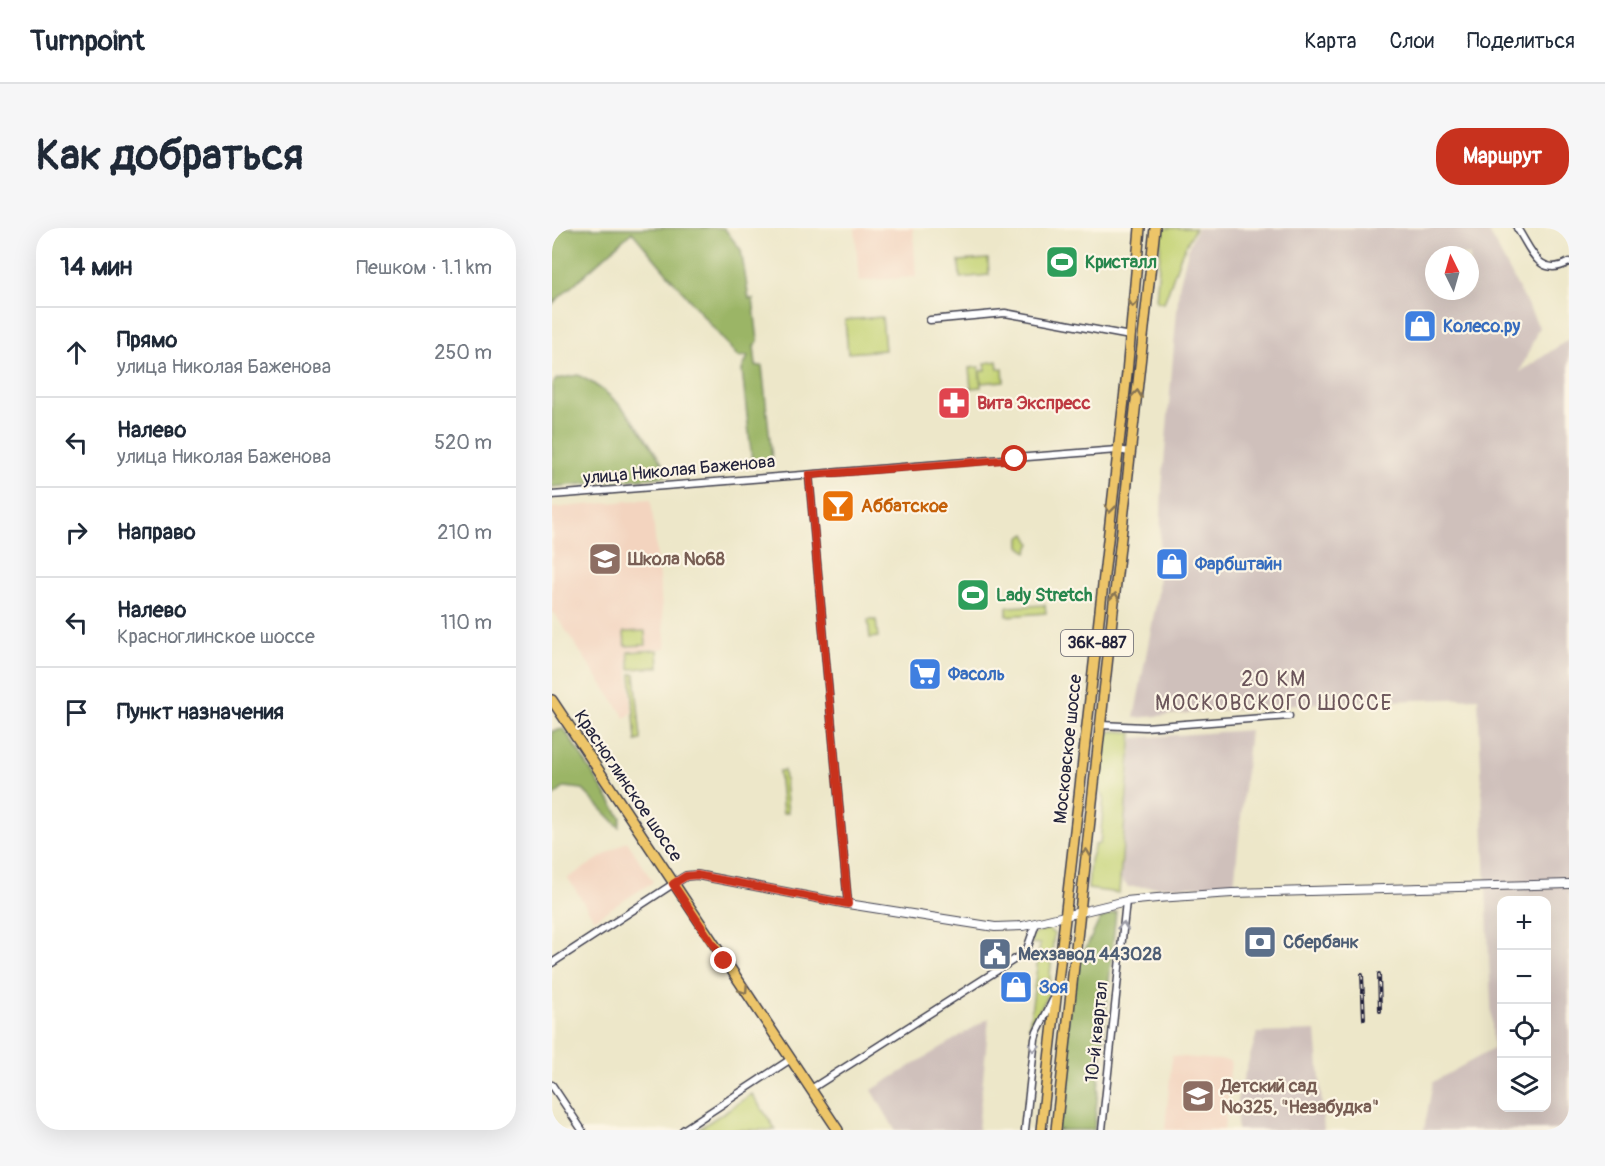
<!DOCTYPE html>
<html lang="ru">
<meta charset="utf-8">
<style>
:root{--surface:#fff;--page:#f6f6f7;--text:#1f2937;--muted:#747a83;--line:#e0e1e3;--accent:#c8321e}
body{margin:0;font-family:Pangolin,sans-serif;background:var(--page);color:var(--text)}
.controls{position:absolute;right:18px;bottom:18px;display:grid;overflow:hidden;border-radius:12px;box-shadow:0 6px 24px #0002}
.controls button{width:54px;height:54px;display:grid;place-items:center;padding:0;border:0;border-bottom:2px solid var(--line);background:var(--surface);color:var(--text);font:30px sans-serif}
.compass{position:absolute;left:873px;top:18px;width:54px;height:54px;border-radius:50%;background:var(--surface);box-shadow:0 6px 24px #0002;rotate:355deg}
.stop{position:absolute;width:18px;height:18px;margin:-14px;border:4px solid #c8321e;border-radius:50%;background:#fff}
.stop.end{background:#c8321e;border-color:#fff;box-shadow:0 2px 6px #0008}
.list{margin:0;padding:0;list-style:none}
h2{display:flex;justify-content:space-between;align-items:center;height:78px;margin:0;padding:0 24px;font-size:26px}
h2 small{font-size:20px;font-weight:400;color:var(--muted)}
.list li{display:grid;grid-template-columns:39px 1fr auto;gap:18px;align-items:center;box-sizing:border-box;height:90px;padding:0 24px;border-top:2px solid var(--line)}
.list b{display:block;font-size:22px;white-space:nowrap}
.list p{margin:0;font-size:20px;white-space:nowrap;color:var(--muted)}
.list em{font-size:20px;font-style:normal;color:var(--muted)}
.icon{flex:none;width:33px;height:33px;fill:none;stroke:currentColor;stroke-width:2;stroke-linecap:round;stroke-linejoin:round}
.map{position:relative;flex:none;width:1017px;height:902px;overflow:hidden;border-radius:24px}
header{display:flex;align-items:center;gap:36px;box-sizing:border-box;height:84px;padding:0 30px;background:var(--surface);border-bottom:2px solid var(--line)}
header strong{font-size:28px}
nav{display:flex;gap:33px;margin-inline-start:auto;font-size:21px}
.intro{display:flex;align-items:center;justify-content:space-between;box-sizing:border-box;height:144px;padding:0 36px}
h1{margin:0;font-size:42px}
.button{padding:15px 27px;border-radius:24px;background:var(--accent);color:#fff;font-size:21px;font-weight:700}
main{display:flex;gap:36px;padding:0 36px}
aside{flex:1;background:var(--surface);border-radius:24px;box-shadow:0 6px 24px #0002}
.map>svg:first-child{display:block}
.built{fill:#f3d4bf}
.industrial{fill:#cfc0bb;fill-rule:evenodd}
.green{fill:#c4d375;stroke:#737a58;stroke-width:1.5}
.forest{fill:#9bb566;stroke:#5e6c50;stroke-width:1.5}
.lines{fill:none;stroke-linecap:round;stroke-linejoin:round}
.minor-casing{stroke:#404050;stroke-width:9}
.tertiary-casing{stroke:#404050;stroke-width:10}
.primary-casing{stroke:#404050;stroke-width:12}
.minor{stroke:#fff;stroke-width:6}
.tertiary{stroke:#fff;stroke-width:8}
.primary{stroke:#edc569;stroke-width:9}
.rail-casing{stroke:#22223b;stroke-width:4}
.rail{stroke:#fcf5e5;stroke-width:1.5;stroke-dasharray:4.5;stroke-linecap:butt}
.oneway{stroke:#887452}
.oneway2{stroke:#9c9ca7}
.route{stroke:#c8321e;stroke-width:8}
.labels{text-anchor:middle;dominant-baseline:central;stroke-width:4.5;stroke-linejoin:round;paint-order:stroke}
.shield{fill:#fcf5e5;stroke:#63616e;stroke-width:1.5}
.shield-label{font-size:16px;font-weight:bold;fill:#22223b}
.leisure-label{font-size:18px;font-weight:bold;fill:#27864d;stroke:#fcf5e5;text-anchor:start}
.shop-label{font-size:18px;font-weight:bold;fill:#366cbe;stroke:#fcf5e5;text-anchor:start}
.health-label{font-size:18px;font-weight:bold;fill:#be3a42;stroke:#fcf5e5;text-anchor:start}
.street-label{font-size:18px;fill:#22223b;stroke:#fcf5e5}
.food-label{font-size:18px;font-weight:bold;fill:#c56008;stroke:#fcf5e5;text-anchor:start}
.education-label{font-size:18px;font-weight:bold;fill:#785e54;stroke:#fcf5e5;text-anchor:start}
.service-label{font-size:18px;font-weight:bold;fill:#4e5e75;stroke:#fcf5e5;text-anchor:start}
.quarter-label{font-size:21px;letter-spacing:1.5px;fill:#6b555a;stroke:#fcf5e5}
</style>
<header>
<strong>Turnpoint</strong>
<nav><a>Карта</a><a>Слои</a><a>Поделиться</a></nav>
</header>
<div class="intro"><h1>Как добраться</h1><a class="button">Маршрут</a></div>
<main>
<aside>
<h2>14 мин<small>Пешком · 1.1 km</small></h2>
<ul class="list">
<li><svg class="icon" aria-label="ahead" viewBox="0 0 24 24"><path d="M12 20V5M6 11l6-6 6 6"/></svg><div><b>Прямо</b><p>улица Николая Баженова</p></div><em>250 m</em></li>
<li><svg class="icon" aria-label="left" viewBox="0 0 24 24"><path d="M17 20v-9H6M10 6l-5 5 5 5"/></svg><div><b>Налево</b><p>улица Николая Баженова</p></div><em>520 m</em></li>
<li><svg class="icon" aria-label="right" viewBox="0 0 24 24"><path d="M7 20v-9h11M14 6l5 5-5 5"/></svg><div><b>Направо</b></div><em>210 m</em></li>
<li><svg class="icon" aria-label="left" viewBox="0 0 24 24"><path d="M17 20v-9H6M10 6l-5 5 5 5"/></svg><div><b>Налево</b><p>Красноглинское шоссе</p></div><em>110 m</em></li>
<li><svg class="icon" aria-label="arrive" viewBox="0 0 24 24"><path d="M6 21V4h12l-3 4 3 4H6"/></svg><div><b>Пункт назначения</b></div></li>
</ul>
</aside>
<div class="map">
<svg width="1017" height="902" viewBox="0 0 1017 902">
<rect width="100%" height="100%" fill="#fcf5e5"/>
<filter id="ink" filterUnits="userSpaceOnUse"><feTurbulence type="fractalNoise" baseFrequency=".0167" numOctaves="2"/><feDisplacementMap in="SourceGraphic" scale="12" xChannelSelector="R" yChannelSelector="G"/><feConvolveMatrix kernelMatrix="1 2 1 2 8 2 1 2 1" color-interpolation-filters="sRGB"/></filter>
<filter id="wash" filterUnits="userSpaceOnUse"><feTurbulence type="fractalNoise" baseFrequency=".008" numOctaves="4" result="noise"/><feDisplacementMap in="SourceGraphic" scale="24" xChannelSelector="R" yChannelSelector="G"/><feGaussianBlur stdDeviation="1.35" result="paint"/><feColorMatrix in="noise" values="0 0 0 0 0 0 0 0 0 0 0 0 0 0 0 0 0 1.4 0 .05"/><feComposite in="paint" operator="in"/></filter>
<g filter="url(#wash)">
<rect width="100%" height="100%" fill="#ede7c9"/>
<path class="built" d="M303,0h58l3,49 -57,4z
M99,271l15,149 -39,3 5,62 -7,5 -73,-108v-102z
M75,613l26,41 -59,37 -26,-41z
M620,828l59,5 -7,69h-59z"/>
<path class="industrial" d="M645,0h290l52,99 -19,45 49,-33v791h-145l9,-48 60,-33 -15,-351 -183,6 -161,14 24,-125 4,-106 17,-200 10,-41zM882,27h36v36h-36zM950,672h44v208h-44z
M698,502l-16,156 -106,1 -8,-9 13,-140z
M437,790l-11,112h-83l-23,-40z
M764,803l8,99h-87v-30l20,-67z"/>
<path class="green" d="M610,0h33l-14,27 -17,48 -8,-2z
M436,31l1,16 -29,3 -1,-17z
M330,89l3,33 -37,3 -3,-33z
M445,133l1,8h5l1,12 -23,2 -1,-12 6,-1 -1,-7z
M427,139l2,20 -10,1 -2,-20z
M474,306l5,9 -4,9 -7,-6v-8z
M493,377l1,8 -39,3v-9z
M316,392h8l2,17 -8,1z
M93,403l1,14 -21,1 -1,-14z
M106,422l1,17 -29,2 -2,-17z
M79,446h4l6,66 -5,1z
M560,503l20,1 -13,161 -31,-4 2,-29 5,-15 5,-1 4,-48 -3,-1 -1,-16 6,-44z
M232,542l4,43h-5l-4,-42z
M496,701l6,5 -6,62 -19,32 11,-84 -10,-1 3,-9z
M200,866l24,36h-79z"/>
<path class="forest" d="M0,0h172l17,22 8,49h4l5,42 -4,5 2,20h6l10,93 -20,2 -10,-91 6,-14 -10,1 -106,-125 -80,72z
M26,147c47,23 65,58 92,101l-118,11v-103l5,-5z
M12,501l57,89 -2,9 -37,-38 -17,-2 -13,10v-66z
M564,684l-22,218h-38l16,-153 28,-58z"/>
</g>
<g filter="url(#ink)">
<g class="lines">
<defs>
<path id="minor" d="M965,0c14,21 22,51 52,34
M378,92l75,-7 125,23
M257,247l39,429
M0,267l565,-45 13,2
M548,497l45,2 144,-11
M0,735l121,-79
M0,857l30,45
M259,861l215,-137 10,-29
M131,902l108,-71
M473,902l10,-91 2,-7 16,-32
M550,902l24,-229"/>
<path id="tertiary" d="M121,656l13,-8 11,-1 151,29 147,23 28,-1 103,-25 31,-3 75,-5 337,-9"/>
<path id="primary" d="M0,472l286,430
M489,902l86,-757 13,-145
M504,902l99,-902"/>
</defs>
<use href="#minor" class="minor-casing"/>
<use href="#tertiary" class="tertiary-casing"/>
<use href="#primary" class="primary-casing"/>
<use href="#minor" class="minor"/>
<use href="#tertiary" class="tertiary"/>
<use href="#primary" class="primary"/>
<defs>
<path id="rail" d="M827,746l1,37
M810,747l2,44"/>
</defs>
<use href="#rail" class="rail-casing"/>
<use href="#rail" class="rail"/>
</g>
<defs><path id="oneway-chevron" d="M-2-3.5L2.5 0L-2 3.5" fill="none" stroke-width="1.6" stroke-linecap="round" stroke-linejoin="round" transform="scale(1.5)"/></defs>
<g class="oneway">
<use href="#oneway-chevron" transform="translate(581 75) rotate(96)"/>
<use href="#oneway-chevron" transform="translate(585 166) rotate(-83)"/>
<use href="#oneway-chevron" transform="translate(558 281) rotate(96)"/>
<use href="#oneway-chevron" transform="translate(563 369) rotate(-83)"/>
<use href="#oneway-chevron" transform="translate(534 625) rotate(-83)"/>
<use href="#oneway-chevron" transform="translate(192 762) rotate(56)"/>
</g>
<g class="oneway2">
<use href="#oneway-chevron" transform="translate(571 698) rotate(-84)"/>
<use href="#oneway-chevron" transform="translate(482 820) rotate(97)"/>
</g>
</g>
<g class="lines" filter="url(#ink)">
<path class="route" d="M172,733l-51,-77 13,-8 11,-1 151,29 -39,-429 206,-16"/>
</g>
<defs>
<symbol id="stadium-square" viewBox="-11 -11 22 22"><rect x="-9" y="-9" width="18" height="18" rx="4" fill="#2e9e5b" stroke="#fcf5e5"/><path d="M0-5a6.5 5 0 1 0 0 10a6.5 5 0 1 0 0-10ZM-3.5-1.8h7v3.6h-7Z" fill="#fff"/></symbol>
<symbol id="shop-square" viewBox="-11 -11 22 22"><rect x="-9" y="-9" width="18" height="18" rx="4" fill="#3f7fe0" stroke="#fcf5e5"/><path d="M-5-2.5h2.3a2.7 3.5 0 0 1 5.4 0H5L5.5 6h-11ZM-1.5-2.5h3a1.5 2.3 0 0 0-3 0Z" fill="#fff"/></symbol>
<symbol id="pharmacy-square" viewBox="-11 -11 22 22"><rect x="-9" y="-9" width="18" height="18" rx="4" fill="#e0444e" stroke="#fcf5e5"/><path d="M-2-6h4v4h4v4h-4v4h-4v-4h-4v-4h4Z" fill="#fff"/></symbol>
<symbol id="bar-square" viewBox="-11 -11 22 22"><rect x="-9" y="-9" width="18" height="18" rx="4" fill="#e8710a" stroke="#fcf5e5"/><path d="M-6-5H6L.8 .8V4.5H3.5V6h-7V4.5H-.8V.8Z" fill="#fff"/></symbol>
<symbol id="school-square" viewBox="-11 -11 22 22"><rect x="-9" y="-9" width="18" height="18" rx="4" fill="#8d6e63" stroke="#fcf5e5"/><path d="M0-5L7-2L0 1L-7-2ZM-4 1L0 2.5L4 1V4Q0 6-4 4Z" fill="#fff"/></symbol>
<symbol id="supermarket-square" viewBox="-11 -11 22 22"><rect x="-9" y="-9" width="18" height="18" rx="4" fill="#3f7fe0" stroke="#fcf5e5"/><path d="M-6-5.5h2.5l.6 2H6L4.5 2H-2.5L-4.4-4H-6ZM-1.5 3.2a1.3 1.3 0 1 0 .1 0ZM3 3.2a1.3 1.3 0 1 0 .1 0Z" fill="#fff"/></symbol>
<symbol id="bank-square" viewBox="-11 -11 22 22"><rect x="-9" y="-9" width="18" height="18" rx="4" fill="#5c6f8a" stroke="#fcf5e5"/><path d="M-6-4H6V4H-6ZM0-2.3a2.3 2.3 0 1 0 0 4.6a2.3 2.3 0 1 0 0-4.6Z" fill="#fff"/></symbol>
<symbol id="civic-square" viewBox="-11 -11 22 22"><rect x="-9" y="-9" width="18" height="18" rx="4" fill="#5c6f8a" stroke="#fcf5e5"/><path d="M-.6-6.5H3V-4.5H.6V-3L4-1V1h2V6H-6V1h2V-1L-.6-3ZM-1.2 2.5V6h2.4V2.5Z" fill="#fff"/></symbol>
</defs>
<g fill-rule="evenodd">
<use href="#stadium-square" x="491" y="15" width="38" height="38"/>
<use href="#shop-square" x="849" y="79" width="38" height="38"/>
<use href="#pharmacy-square" x="383" y="156" width="38" height="38"/>
<use href="#bar-square" x="267" y="259" width="38" height="38"/>
<use href="#school-square" x="34" y="312" width="38" height="38"/>
<use href="#shop-square" x="601" y="317" width="38" height="38"/>
<use href="#stadium-square" x="402" y="348" width="38" height="38"/>
<use href="#supermarket-square" x="354" y="427" width="38" height="38"/>
<use href="#bank-square" x="689" y="695" width="38" height="38"/>
<use href="#civic-square" x="424" y="707" width="38" height="38"/>
<use href="#shop-square" x="445" y="740" width="38" height="38"/>
<use href="#school-square" x="627" y="849" width="38" height="38"/>
</g>
<g class="labels">
<rect class="shield" x="509" y="402" width="72" height="26" rx="4.5"/>
<g class="shield-label">
<text x="545" y="415">36К-887</text>
</g>
<g class="leisure-label">
<text x="533" y="34">Кристалл</text>
<text x="444" y="367">Lady Stretch</text>
</g>
<g class="shop-label">
<text x="891" y="98">Колесо.ру</text>
<text x="643" y="336">Фарбштайн</text>
<text x="396" y="446">Фасоль</text>
<text x="487" y="759">Зоя</text>
</g>
<g class="health-label">
<text x="425" y="175">Вита Экспресс</text>
</g>
<g class="street-label">
<text transform="translate(127 242) rotate(-5)">улица Николая Баженова</text>
<text transform="translate(516 521) rotate(-84)">Московское шоссе</text>
<text transform="translate(76 558) rotate(56)">Красноглинское шоссе</text>
<text transform="translate(545 804) rotate(-84)">10-й квартал</text>
</g>
<g class="food-label">
<text x="309" y="278">Аббатское</text>
</g>
<g class="education-label">
<text x="76" y="331">Школа №68</text>
<text x="669" y="858">Детский сад<tspan x="669" dy="21">№325, "Незабудка"</tspan></text>
</g>
<g class="service-label">
<text x="731" y="714">Сбербанк</text>
<text x="466" y="726">Мехзавод 443028</text>
</g>
<g class="quarter-label">
<text x="722" y="451">20 КМ<tspan x="722" dy="24">МОСКОВСКОГО ШОССЕ</tspan></text>
</g>
</g>
</svg>
<div class="controls">
<button>+</button>
<button>−</button>
<button><svg class="icon" aria-label="locate" viewBox="0 0 24 24"><circle cx="12" cy="12" r="6"/><path d="M12 2v4M12 18v4M2 12h4M18 12h4"/></svg></button>
<button><svg class="icon" aria-label="layers" viewBox="0 0 24 24"><path d="M12 4l9 5-9 5-9-5zM3 14l9 5 9-5"/></svg></button>
</div>
<svg class="compass" viewBox="-18 -18 36 36"><path d="M0-13l5 13h-10z" fill="#e53935"/><path d="M0 13l5-13h-10z" fill="#747a83"/></svg>
<div class="stop" style="left:463px;top:231px"></div>
<div class="stop end" style="left:172px;top:733px"></div>
</div>
</main>
